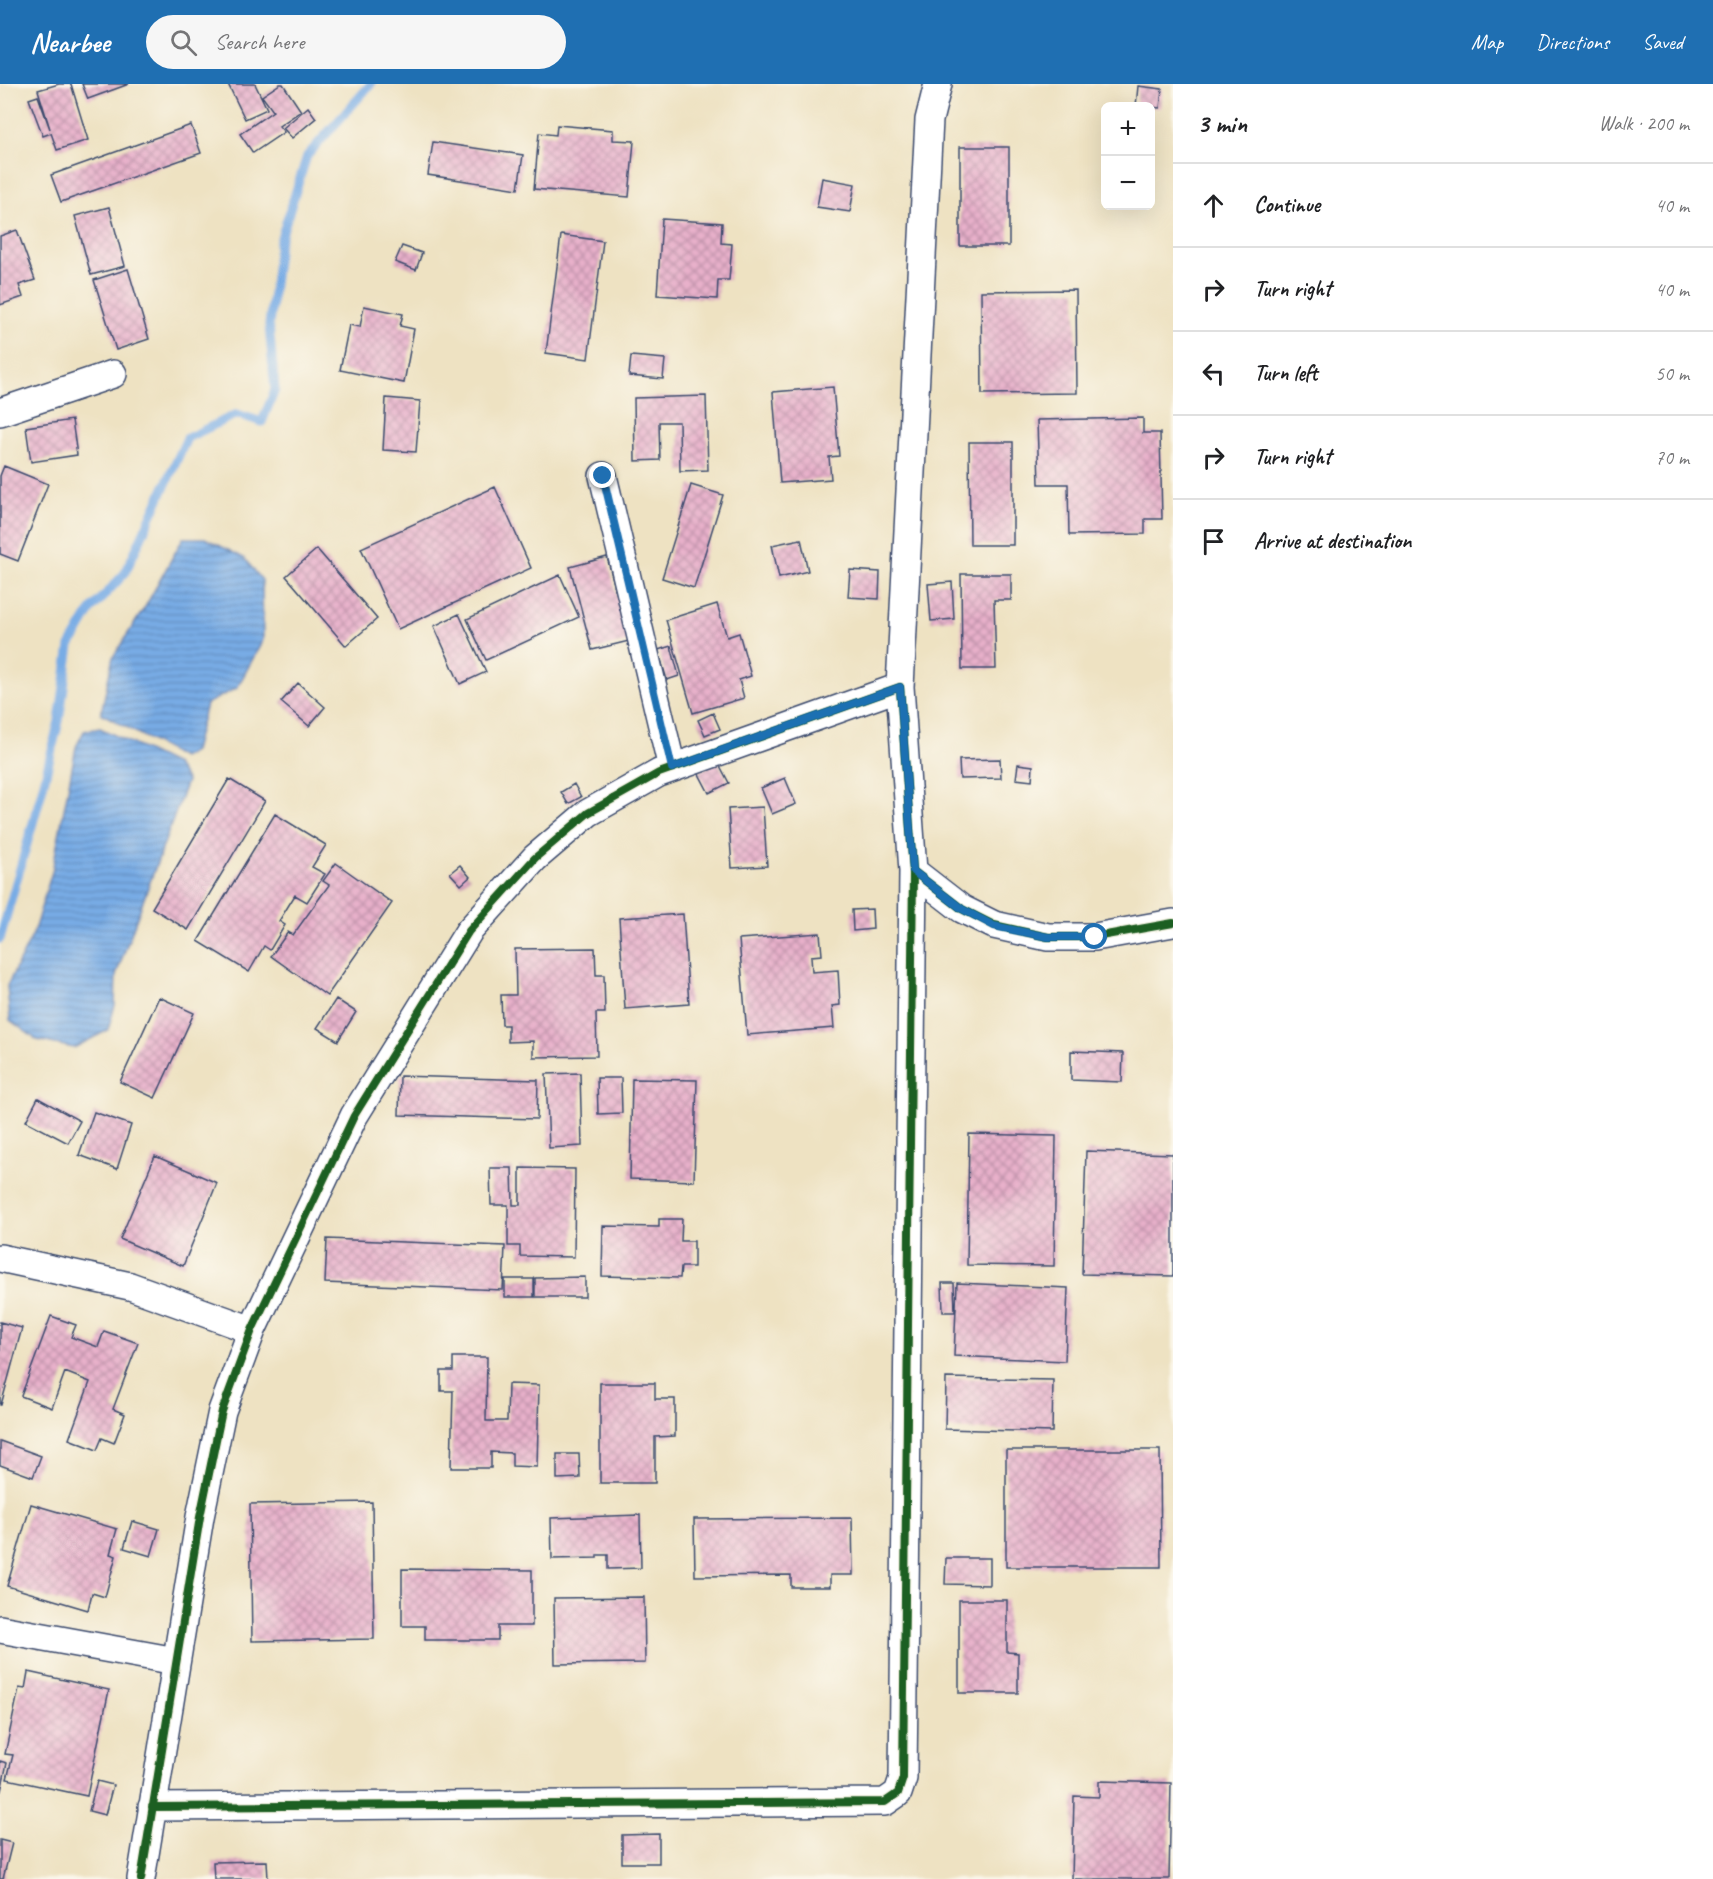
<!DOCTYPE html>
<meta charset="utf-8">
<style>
:root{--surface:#fff;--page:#f6f6f6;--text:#202124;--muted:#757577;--line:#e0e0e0;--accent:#1f6fb2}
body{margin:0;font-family:Caveat,sans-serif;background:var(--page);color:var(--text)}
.controls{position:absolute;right:18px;top:18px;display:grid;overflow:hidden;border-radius:9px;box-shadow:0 6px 24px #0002}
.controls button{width:54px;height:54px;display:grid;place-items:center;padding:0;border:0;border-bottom:2px solid var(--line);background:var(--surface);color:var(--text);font:30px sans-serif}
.stop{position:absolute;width:18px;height:18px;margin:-14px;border:4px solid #1f6fb2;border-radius:50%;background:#fff}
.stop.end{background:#1f6fb2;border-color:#fff;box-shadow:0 2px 6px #0008}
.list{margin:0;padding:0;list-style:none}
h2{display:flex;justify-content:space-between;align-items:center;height:78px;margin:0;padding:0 24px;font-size:26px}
h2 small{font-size:20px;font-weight:400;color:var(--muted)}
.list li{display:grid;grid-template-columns:39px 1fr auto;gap:18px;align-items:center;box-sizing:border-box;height:84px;padding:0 24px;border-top:2px solid var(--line)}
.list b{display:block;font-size:22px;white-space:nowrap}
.list em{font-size:20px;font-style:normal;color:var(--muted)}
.icon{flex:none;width:33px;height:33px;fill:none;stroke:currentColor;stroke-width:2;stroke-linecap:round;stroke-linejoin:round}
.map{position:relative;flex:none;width:1173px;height:1795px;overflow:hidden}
header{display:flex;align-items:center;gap:36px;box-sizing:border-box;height:84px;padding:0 30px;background:var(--accent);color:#fff}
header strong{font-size:28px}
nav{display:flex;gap:33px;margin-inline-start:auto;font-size:21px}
.search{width:420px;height:54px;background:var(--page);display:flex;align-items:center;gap:15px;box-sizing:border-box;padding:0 21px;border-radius:33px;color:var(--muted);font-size:22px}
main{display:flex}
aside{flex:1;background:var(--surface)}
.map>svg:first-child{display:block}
.water{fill:url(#water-rules);stroke:#4a6ea2;stroke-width:1.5}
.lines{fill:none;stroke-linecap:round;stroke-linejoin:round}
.stream{stroke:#78ace5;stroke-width:9}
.building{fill:url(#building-cross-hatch)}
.minor-casing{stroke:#3b4a6d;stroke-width:30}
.minor{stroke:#fff;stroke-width:27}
.cycleway-casing{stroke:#fbf7ec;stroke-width:11}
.cycleway{stroke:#1b5e20;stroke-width:8}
.route{stroke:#1f6fb2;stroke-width:8}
</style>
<header>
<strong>Nearbee</strong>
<div class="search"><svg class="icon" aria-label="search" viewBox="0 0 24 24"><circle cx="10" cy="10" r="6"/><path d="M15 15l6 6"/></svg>Search here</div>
<nav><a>Map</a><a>Directions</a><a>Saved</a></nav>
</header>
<main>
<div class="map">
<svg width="1173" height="1795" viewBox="0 0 1173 1795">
<defs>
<pattern id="water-rules" width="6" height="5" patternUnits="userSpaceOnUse" patternTransform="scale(1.5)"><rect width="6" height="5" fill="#78ace5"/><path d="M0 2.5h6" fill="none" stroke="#628cbd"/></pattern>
<pattern id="building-cross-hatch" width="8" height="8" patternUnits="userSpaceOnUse" patternTransform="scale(1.5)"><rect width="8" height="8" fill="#e8b0ca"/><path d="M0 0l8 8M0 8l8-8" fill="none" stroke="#bb90a7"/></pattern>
</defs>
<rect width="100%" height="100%" fill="#fbf7ec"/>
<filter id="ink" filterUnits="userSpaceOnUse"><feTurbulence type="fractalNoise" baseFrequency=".0167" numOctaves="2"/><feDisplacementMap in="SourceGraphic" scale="12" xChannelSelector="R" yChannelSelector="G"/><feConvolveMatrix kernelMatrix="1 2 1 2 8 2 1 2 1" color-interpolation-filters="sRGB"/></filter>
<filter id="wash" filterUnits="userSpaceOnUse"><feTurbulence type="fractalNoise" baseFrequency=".008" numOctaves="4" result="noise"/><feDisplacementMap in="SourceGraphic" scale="24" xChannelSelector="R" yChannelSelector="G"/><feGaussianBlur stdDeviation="1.35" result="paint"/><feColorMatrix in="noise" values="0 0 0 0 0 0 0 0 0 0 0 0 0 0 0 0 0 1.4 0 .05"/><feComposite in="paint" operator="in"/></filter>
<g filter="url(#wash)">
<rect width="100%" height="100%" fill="#eee2c2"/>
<path class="water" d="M183,454h22l39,20 18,22 1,60 -26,48 -31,16 -12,47 -12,7 -81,-45 12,-56 32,-50z
M100,644l76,37 11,16 -71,194 -1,30 -7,25 -34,18 -37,-8 -27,-20 -3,-34 26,-52 19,-62 24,-125 8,-16z"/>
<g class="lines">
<path class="stream" d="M0,855l40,-141 19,-77 11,-75 21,-36 34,-37 62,-135 50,-24 25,8 13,-32 -6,-65 10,-81 28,-88 64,-72"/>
</g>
<g id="blocks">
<path class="building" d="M59,0h12l17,56 -31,10 -6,-17 -8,3 -14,-37 9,-3 12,33 -12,-39z
M82,0h47l-41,15z
M228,0h27l12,25 -22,10z
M280,0h3l18,27 -22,15 5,6 -31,21 -13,-19 33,-23 -11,-15z
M1138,2l24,3 -2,19 -24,-2z
M308,23l8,11 -24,20 -9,-10z
M191,41l10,28 -140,49 -10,-27z
M557,41l56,5v10l21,1 -5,56 -95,-8 5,-56 17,2z
M433,58l90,13 -5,34 -90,-14z
M960,63h49v99h-49z
M822,94l33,6 -5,28 -33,-5z
M109,123l16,59 -34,9 -16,-59z
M662,135l60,4 -1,20 11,1 -3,36h-11l-1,19 -60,-4z
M17,146l18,50 -16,5 4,12 -23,8v-69z
M561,151l42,6 -15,118 -42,-6z
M402,162l20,7 -6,17 -21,-8z
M128,185l21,70 -33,11 -22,-70z
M1076,206l1,103 -95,1 -1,-103z
M364,222l39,8 -3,12 14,3 -10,54 -64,-13 9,-45 11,2z
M631,272l34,3 -2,20 -34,-3z
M833,303l6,69 -10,1 2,22 -51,4 -7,-91z
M706,312l2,74 -28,1 -1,-49h-20l1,38 -25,1 -1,-63z
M386,314l34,3 -4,51 -33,-2z
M1143,334v15h17l2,86h-17v15l-76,1 -1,-51h-29l-2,-64z
M72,336l5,35 -46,7 -5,-35z
M969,358h44v103h-43z
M4,382l44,18 -30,77 -18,-7v-78z
M691,401l32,10 -29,93 -32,-10z
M495,403l36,81 -133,61 -37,-81z
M801,455l7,32 -29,7 -7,-33z
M317,465l60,70 -31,27 -60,-70z
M607,473l22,84 -37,9 -22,-83z
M850,486l30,2 -1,27 -31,-2z
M961,490h50v26h-17l2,69h-34z
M560,491l19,42 -93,43 -19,-41z
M952,498l2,37 -23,2 -3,-37z
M717,520l10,33 12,-4 12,43 -12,4 5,18 -51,15 -27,-93z
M459,530l27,58 -26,12 -26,-58z
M671,562l8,30 -12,4 -9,-30z
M298,599l27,24 -16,19 -28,-24z
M713,629l7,16 -15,6 -7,-15z
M1000,675l1,19 -41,1 -1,-19z
M718,678l11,21 -20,10 -11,-21z
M1018,680l15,2 -1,15 -16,-2z
M785,694l11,26 -24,10 -11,-26z
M229,695l36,22 -77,129 -36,-22z
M574,700l7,13 -13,7 -7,-12z
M763,723l4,59 -35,2 -4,-59z
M275,730l51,31 -14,22 13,7 -18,28 -12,-7 -16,26 6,4 -15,25 -6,-4 -15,26 -51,-31z
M336,779l56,40 -65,93 -56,-40 17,-24 5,3 36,-50 -6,-4z
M460,781l10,12 -9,8 -11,-12z
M872,825l1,20 -20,2 -1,-21z
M683,830l6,90 -64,5 -6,-91z
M820,849l2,22 -11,1 1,16 26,-2 2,35 -8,1 2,22 -87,7 -8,-96z
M595,864l1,27h8l1,38h-9l1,43 -64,1v-16l-25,1v-17h-6l-1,-30h15l-1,-46z
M159,913l35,16 -39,85 -35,-16z
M336,915l20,13 -18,29 -21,-13z
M1071,967l52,2 -1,29 -51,-2z
M580,989l2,73 -33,2 -3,-74z
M400,992l138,4 -1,39 -138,-4z
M597,994h24l1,35 -24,1z
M632,995l65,1 -3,101 -64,-2z
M38,1014l42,23 -12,22 -42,-22z
M94,1028l37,13 -14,44 -38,-14z
M969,1050l87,2 -2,130 -87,-1z
M1086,1067l87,3v122l-91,-2z
M155,1072l62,27 -34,83 -63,-27z
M490,1084h22l1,37h7v-37l55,1 -1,88 -54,-1v-10h-12v-41h-17z
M659,1135h23l-1,22h13v26h-13l-1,11 -78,-2 1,-50 56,1z
M327,1155l178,7 -2,44 -178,-7z
M585,1193v20h-50v-19z
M505,1195h29v18h-29z
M942,1199h12l1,29h-12z
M957,1199l111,5 -3,73 -111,-5z
M51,1232l25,9 -5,12 27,10 6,-16 34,12 -25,66 12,5 -11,29 -12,-5 -5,12 -28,-11 21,-57 -25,-10 -13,36 -31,-12z
M0,1238l22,6 -21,77h-1z
M453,1273h34l-1,64h21l1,-37 31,1 -2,82 -25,-1v-13l-21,-1v16h-40l2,-77h-12v-20h12z
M946,1294l107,2 -1,52 -107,-3z
M600,1299h55v16h20v37l-20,1v46h-55z
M0,1357l41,15 -8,21 -33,-12z
M1006,1366h154l1,117h-155z
M557,1370h22l1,24 -23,1z
M372,1418l2,137 -122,2 -2,-137z
M31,1420l86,25 -7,25 6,2 -11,41 -13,-4 -4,17 -81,-24z
M640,1431l1,53 -33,1v-14h-11v3l-45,1 -1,-41z
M852,1434l1,57h-23v12h-39v-12l-96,1 -1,-57z
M132,1437l27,8 -8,27 -27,-8z
M946,1474h44v27l-45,-1z
M402,1485l130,1v56h-34v14h-73v-14h-23z
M644,1513l1,66 -90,1 -1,-66z
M959,1516h48v52l11,1v40h-59z
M28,1588l81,18 -22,106 -80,-17 6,-24 -8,-1 14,-66 6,1z
M0,1677l7,2 -6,28h-1z
M97,1697l16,4 -8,30 -16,-4z
M1099,1697l72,2 -2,96h-97l2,-83 25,1z
M659,1750v29h-37v-28z
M0,1756l12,3 -9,36h-3z
M267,1777l1,18h-54l-1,-17z"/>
</g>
</g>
<g filter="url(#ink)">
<use href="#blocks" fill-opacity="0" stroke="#3b4a6d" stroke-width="1.5"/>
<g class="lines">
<defs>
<path id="minor" d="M0,328l113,-38
M603,392l69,292
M900,603l29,-567 9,-36
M0,1174l130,28 122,44
M0,1545l176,32
M152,1723l733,-5 13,-9 5,-15 10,-907
M141,1795l59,-362 22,-106 30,-81 102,-214 115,-185 66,-73 53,-45 71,-40 241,-86 13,184 49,38 32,16 54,12h47l78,-14"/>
</defs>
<use href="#minor" class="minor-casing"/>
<use href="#minor" class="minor"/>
<defs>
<path id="cycleway" d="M152,1723l733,-5 13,-9 5,-15 10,-907
M141,1795l59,-362 22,-106 30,-81 102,-214 115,-185 66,-73 53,-45 71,-40 241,-86 13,184 49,38 32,16 54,12h47l78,-14"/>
</defs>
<use href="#cycleway" class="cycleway-casing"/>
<use href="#cycleway" class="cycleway"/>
</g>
</g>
<g class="lines" filter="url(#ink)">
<path class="route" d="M603,392l69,292 228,-81 13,184 49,38 32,17 54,11h47"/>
</g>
</svg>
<div class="controls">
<button>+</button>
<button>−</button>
</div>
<div class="stop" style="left:1095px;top:853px"></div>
<div class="stop end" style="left:603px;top:392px"></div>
</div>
<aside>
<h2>3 min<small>Walk · 200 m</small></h2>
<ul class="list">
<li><svg class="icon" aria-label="ahead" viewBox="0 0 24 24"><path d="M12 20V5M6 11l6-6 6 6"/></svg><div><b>Continue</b></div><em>40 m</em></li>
<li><svg class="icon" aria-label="right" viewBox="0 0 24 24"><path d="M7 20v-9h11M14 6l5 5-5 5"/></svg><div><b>Turn right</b></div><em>40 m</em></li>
<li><svg class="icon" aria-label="left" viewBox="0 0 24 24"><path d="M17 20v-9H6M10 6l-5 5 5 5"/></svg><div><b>Turn left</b></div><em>50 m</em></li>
<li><svg class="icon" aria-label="right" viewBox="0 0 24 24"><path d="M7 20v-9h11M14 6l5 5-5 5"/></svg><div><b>Turn right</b></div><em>70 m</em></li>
<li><svg class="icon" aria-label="arrive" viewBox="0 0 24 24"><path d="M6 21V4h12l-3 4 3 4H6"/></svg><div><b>Arrive at destination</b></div></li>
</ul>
</aside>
</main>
